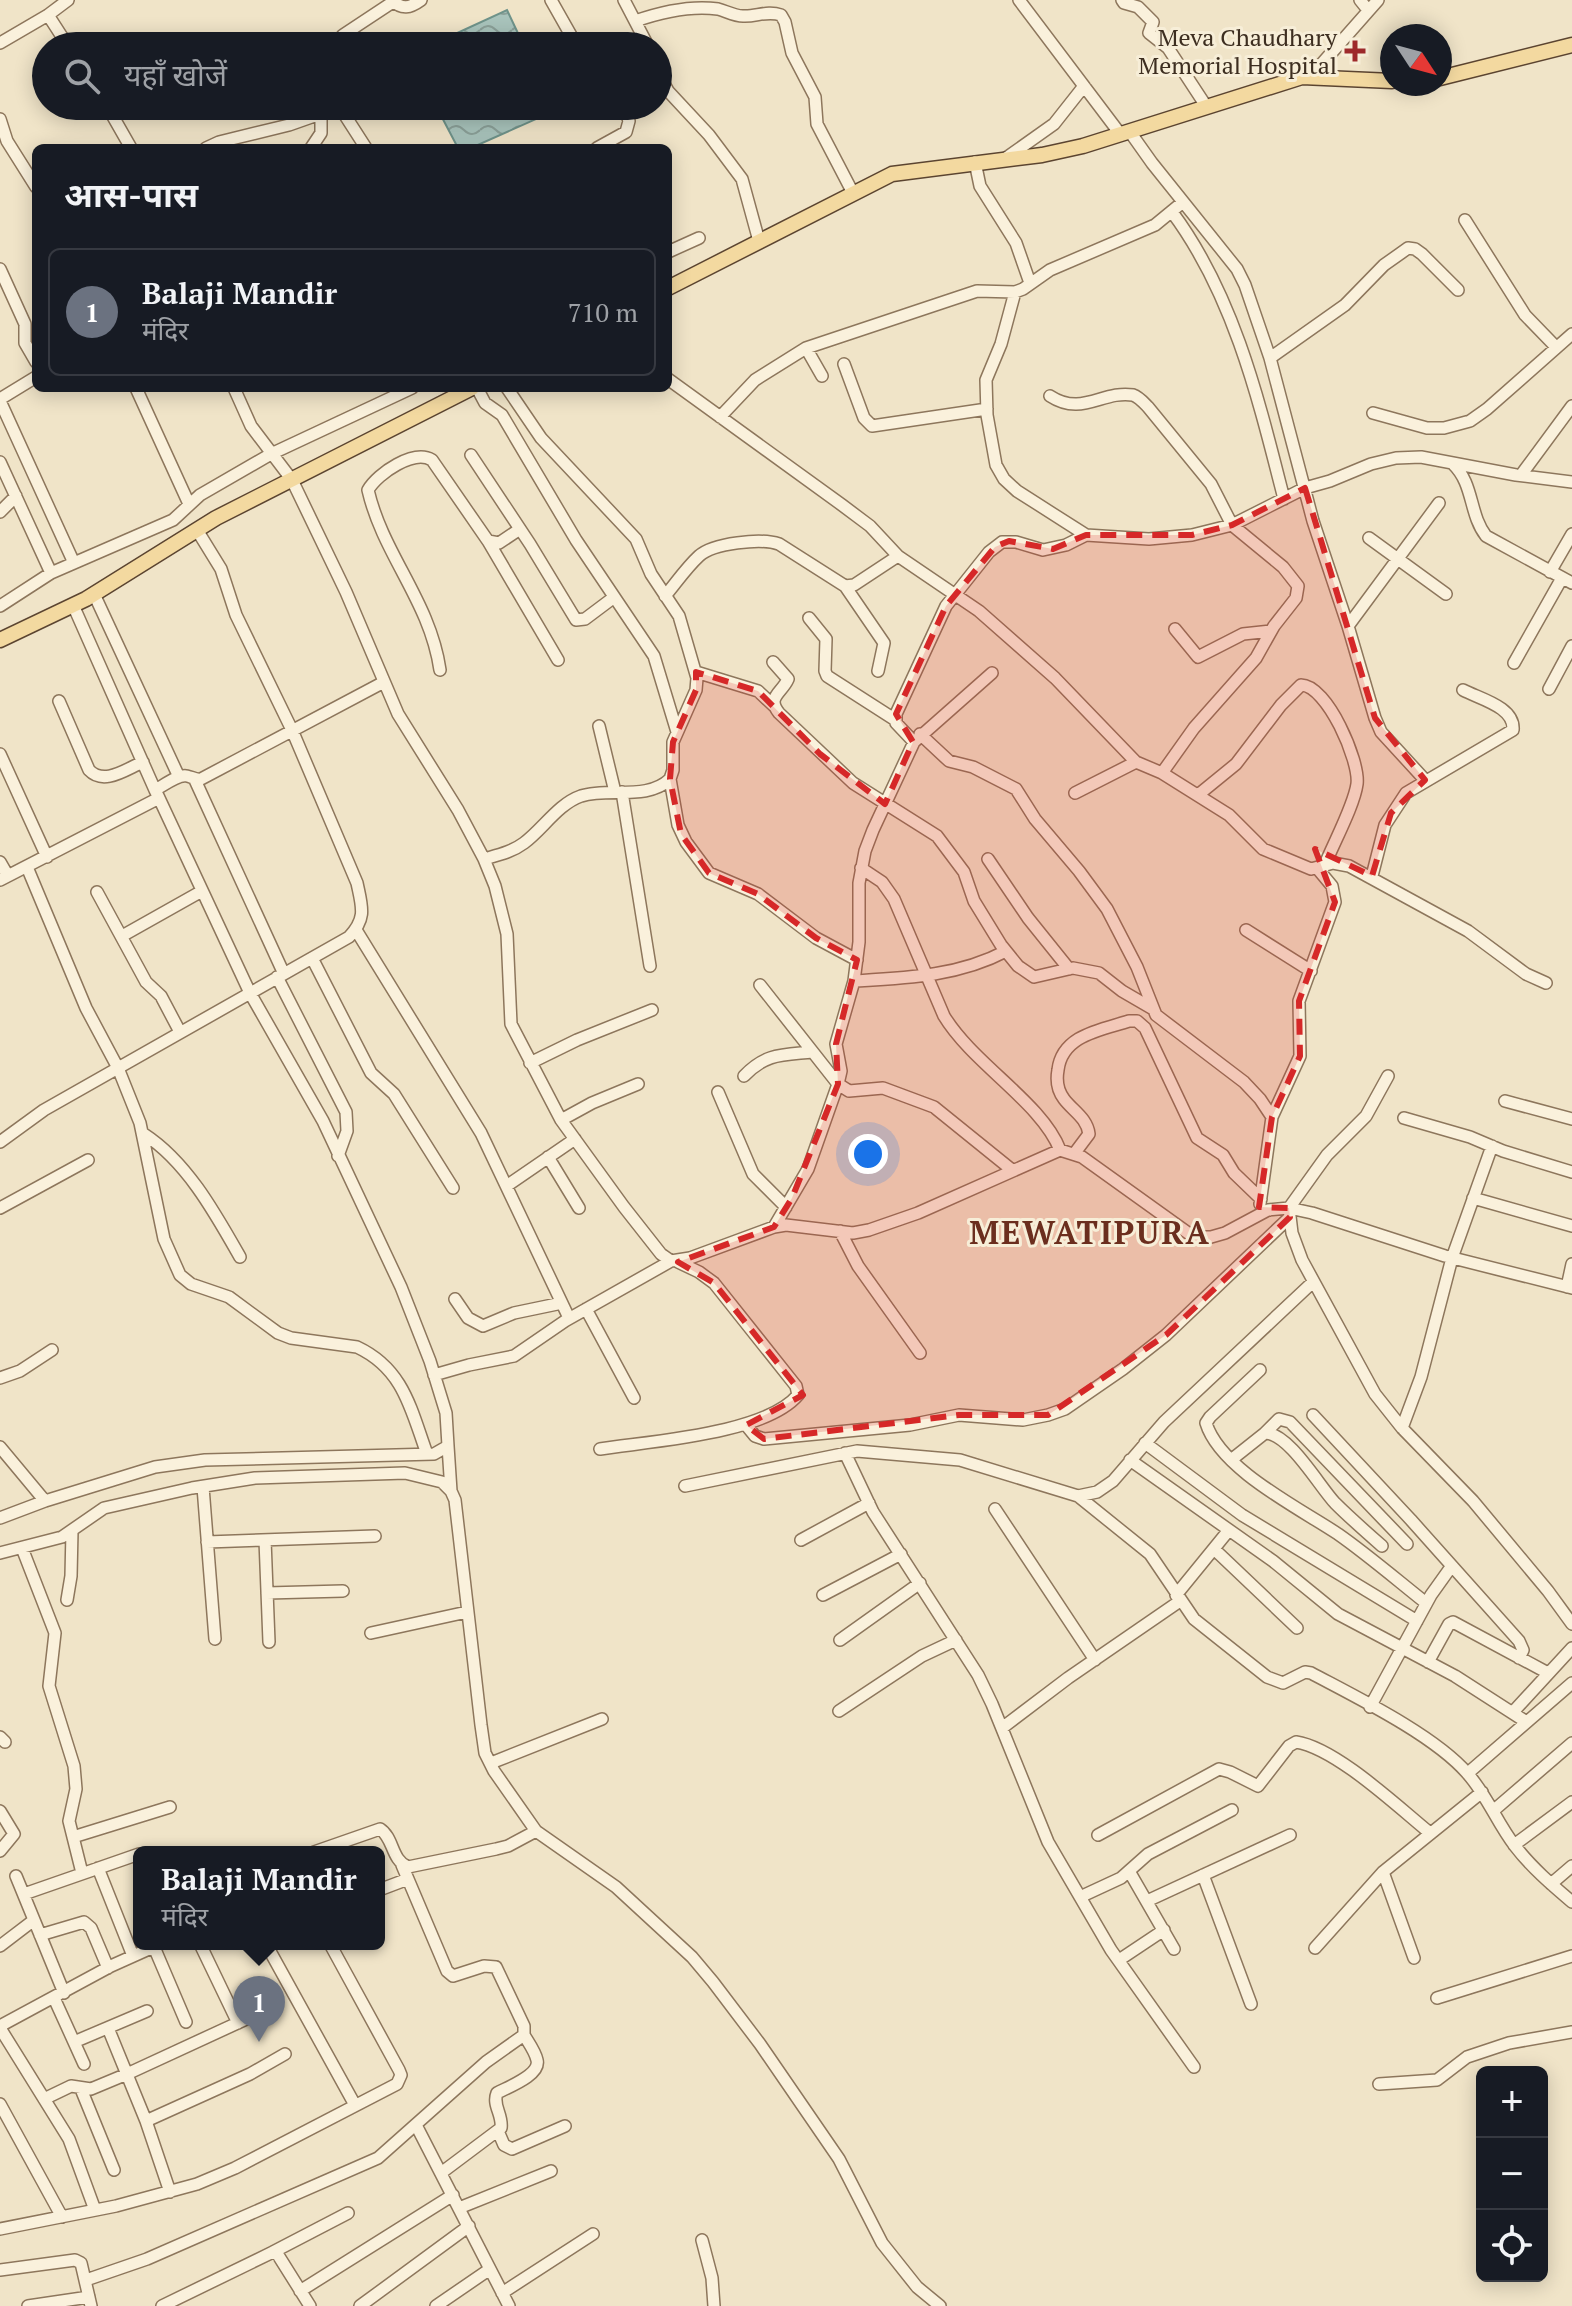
<!DOCTYPE html>
<html lang="hi">
<meta charset="utf-8">
<style>
:root{--surface:#171b24;--page:#242831;--text:#f1f3f6;--muted:#9ea1a6;--line:#363941;--accent:#0f766e}
body{margin:0;font-family:"PT Serif","Noto Sans Devanagari",serif;background:var(--page);color:var(--text)}
.controls{position:absolute;right:24px;bottom:24px;display:grid;overflow:hidden;border-radius:12px;box-shadow:0 4px 20px #0003}
.controls button{width:72px;height:72px;display:grid;place-items:center;padding:0;border:0;border-bottom:2px solid var(--line);background:var(--surface);color:var(--text);font:40px sans-serif}
.compass{position:absolute;left:1380px;top:24px;width:72px;height:72px;border-radius:50%;background:var(--surface);box-shadow:0 4px 20px #0003;rotate:126deg}
.you{position:absolute;left:868px;top:1154px;width:28px;height:28px;margin:-20px;border:6px solid #fff;border-radius:50%;background:#1a73e8;box-shadow:0 0 0 12px #1a73e833}
.badge{display:grid;place-items:center;width:52px;height:52px;border-radius:50%;background:var(--accent);color:#fff;font-size:26px;font-weight:700}
.pin{position:absolute;translate:-50% -66px;filter:drop-shadow(0 2px 4px #0008)}
.pin::after{content:'';position:absolute;top:42px;width:28px;height:24px;background:inherit;clip-path:polygon(0 0,100% 0,50% 100%)}
.popup{position:absolute;left:133px;top:1846px;width:252px;height:104px;box-sizing:border-box;display:grid;place-content:center;border-radius:12px;background:var(--surface);filter:drop-shadow(0 2px 6px #0005);font-size:26px;white-space:nowrap;color:var(--muted)}
.popup b{font-size:30px;color:var(--text)}
.popup::after{content:'';position:absolute;left:50%;top:100%;margin-left:-16px;border:16px solid transparent;border-top-color:var(--surface)}
.list{margin:0;padding:0;list-style:none}
h2{display:flex;justify-content:space-between;align-items:center;height:104px;margin:0;padding:0 32px;font-size:34px}
h2 small{font-size:26px;font-weight:400;color:var(--muted)}
.list li{display:grid;grid-template-columns:52px 1fr auto;gap:24px;align-items:center;box-sizing:border-box;height:128px;margin:0 16px 16px;padding:0 16px;border:2px solid var(--line);border-radius:12px}
.list b{display:block;font-size:30px;white-space:nowrap}
.list p{margin:0;font-size:26px;white-space:nowrap;color:var(--muted)}
.list em{font-size:26px;font-style:normal;color:var(--muted)}
.icon{flex:none;width:44px;height:44px;fill:none;stroke:currentColor;stroke-width:2;stroke-linecap:round;stroke-linejoin:round}
.map{position:relative;flex:none;width:1572px;height:2306px;overflow:hidden}
.search{position:absolute;background:var(--surface);box-shadow:0 4px 20px #0003;left:32px;top:32px;width:640px;height:88px;display:flex;align-items:center;gap:20px;box-sizing:border-box;padding:0 28px;border-radius:44px;color:var(--muted);font-size:30px}
.panel{position:absolute;background:var(--surface);box-shadow:0 4px 20px #0003;left:32px;top:144px;width:640px;height:248px;border-radius:12px}
.map>svg:first-child{display:block}
.water{fill:url(#water-waves);stroke:#6f938a;stroke-width:2}
.lines{fill:none;stroke-linecap:round;stroke-linejoin:round}
.minor-casing{stroke:#8d765c;stroke-width:14}
.major-casing{stroke:#5b4430;stroke-width:17}
.minor{stroke:#faf1dc;stroke-width:11}
.major{stroke:#f3d9a0;stroke-width:14}
.marked{fill:#d62828;fill-opacity:0.2;stroke:#d62828;stroke-width:6;stroke-dasharray:16 10;stroke-linejoin:round}
.poi-dot{fill:#9e2a2b;stroke:#f7eed8;stroke-width:3}
.labels{text-anchor:middle;dominant-baseline:central;stroke-width:6;stroke-linejoin:round;paint-order:stroke}
.poi-label{font-size:24px;fill:#3d2e20;stroke:#f7eed8;text-anchor:end}
.district-label{font-size:32px;font-weight:bold;letter-spacing:2px;fill:#6b2e1e;stroke:#f7eed8}
</style>
<div class="map">
<svg width="1572" height="2306" viewBox="0 0 1572 2306">
<defs>
<pattern id="water-waves" width="16" height="10" patternUnits="userSpaceOnUse" patternTransform="scale(2)"><rect width="16" height="10" fill="#a9c4bc"/><path d="M0 5q4-4 8 0t8 0" fill="none" stroke="#8ba098"/></pattern>
</defs>
<rect width="100%" height="100%" fill="#f0e4c8"/>
<path class="water" d="M507,10l17,36h-95z
M436,106h116l2,5 -83,37h-13z"/>
<g class="lines">
<defs>
<path id="minor" d="M392,0c10,10 18,8 29,0
M551,0l26,46
M624,0l24,46
M1019,0l102,135
M1122,0l2,3 14,4 15,15 -4,11 19,15 38,58
M1360,0l8,10
M48,15l20,31
M635,21c26,-9 55,-16 83,-12 8,2 16,7 25,7 13,1 24,-6 38,-1l4,7 7,31 23,44 2,27 36,69
M0,43l48,-28 20,-15
M334,46l9,-11 50,-33
M658,73l10,18 41,44 33,44 17,62
M1311,76l67,-76
M107,106l24,42
M339,106l27,42
M0,119l7,22 29,46
M1130,132l22,31 85,106 8,16 25,73
M206,148l13,-6 70,-17 51,-18
M311,148l10,-15v-19
M597,148l29,-16 3,-11 -5,-15
M1006,158l48,-34 30,-38
M975,162l5,24 36,57 14,40
M1172,212c62,83 87,189 112,287
M1465,220l60,95 31,32
M668,252l31,-14
M0,269l25,55v19l11,19
M1015,292l-14,52 -15,36 1,35 9,50 8,14 13,12 69,44
M806,348l16,28
M844,364l20,54 8,8 115,-17
M668,379l174,126 28,21 28,30 81,55 76,67 81,84 26,11 67,42 34,34 48,20 22,-6 16,3 119,65 58,43 20,9
M136,388l53,116
M234,388l17,38 41,54 54,112 52,122 60,96 26,49 11,27 12,48 4,90 50,96 63,87 37,47 10,7 19,-3 84,-31 12,-2 67,8 16,-3 49,-17 142,-63 22,7 106,76 12,4h11l14,-4 43,-23 21,-2 23,5 133,43 127,32
M477,388l8,15 17,12 74,125 78,116 23,76
M507,388l34,50 95,101 15,35 28,42 18,62 -1,12 -23,52v28l-3,9 8,46 8,17 23,31 49,21 58,44 41,22
M1050,396c32,21 53,-6 83,-1 6,2 11,8 15,12l63,77 21,41 51,42 15,19 -2,12 -22,28 -18,32 -62,70 -32,45
M0,399l36,-22
M0,401l74,162
M1373,413l54,15h17l26,-7 17,-12 85,-75
M720,417l35,-37 51,-32 171,-57 38,1 8,-3 27,-19 105,-45 28,-23
M471,455l59,89 46,76 9,-1 28,-21
M0,462l51,111 -51,33
M1453,464c21,20 16,50 33,72l86,47
M1521,475l51,-69
M0,512l16,-16
M1369,538l77,56
M488,541l70,119
M1550,572l22,-38
M51,573l122,-53 27,-25 71,-41 141,-66
M845,586l39,57 -6,28
M94,594l85,183
M665,596c11,-13 21,-28 34,-40 14,-13 62,-18 80,-12l66,42 9,-1 44,-29
M73,605l82,185
M809,618l17,21 -1,32 2,5 67,43
M1348,626l91,-123
M1175,629l23,28 45,-23 28,-3
M773,662l15,17c-6,14 -22,18 -9,34l74,70 84,53 27,36 10,29 27,44 17,21 16,11 39,-9 26,5 23,18 31,18
M1514,663l48,-85
M440,670c-10,-69 -57,-115 -72,-180 10,-17 46,-41 64,-30l56,81 11,2 21,-14
M696,672l62,19 16,15
M1549,689l23,-43
M59,701l30,69c15,16 37,-1 54,-8
M599,726l16,66
M920,734l29,27 24,6 43,22 19,30 44,52 28,38 30,58 19,48 88,67 16,17 12,18
M914,742l-18,-19v-9l50,-108 43,-54 13,-10h14l27,8 23,-5 20,-10 63,4 43,-4 40,-10 73,-37 25,-7 41,-17 25,-6 25,-1 95,18 56,7
M0,754l47,103
M195,780l89,194
M1425,780l-44,-48 -6,-14 -27,-92 -35,-105 -43,-163 75,-53 39,-40 17,-12 7,-5 7,1 7,5 36,36
M622,792l28,174
M1075,793l61,-31
M1198,795l38,-31 45,-59 20,-20c26,0 59,76 56,99 -3,22 -24,60 -33,83
M484,859c14,-4 28,-7 40,-16 19,-14 34,-39 57,-47 28,-9 66,5 89,-17
M988,859l40,59 41,51
M0,862l8,14
M27,867l59,141 32,60 22,55 24,116 16,36 11,9 38,13 49,36 13,5 66,9c47,22 54,63 70,107
M861,868l21,14 12,17 50,117c29,48 98,87 116,134
M1372,876l13,-51 21,-32 107,-63c2,-23 -33,-31 -50,-40
M0,880l159,-82 -4,-8c8,-4 23,-16 32,-14 5,1 9,4 14,3l183,-97
M97,892l49,90 15,14 19,36
M356,930l125,203 88,185
M1246,930l65,41
M122,936l80,-45
M312,958l59,115 23,21 59,94
M277,977l69,135 1,19 -9,25
M854,981c53,-3 105,-5 152,-30
M760,985l78,99 11,7 34,-3 51,19 78,63
M530,1063l47,-23 75,-30
M744,1076c22,-23 38,-21 68,-24
M1388,1076l-22,40 -39,39 -38,53 3,25 10,27 73,134 27,34 71,73 75,90 24,33
M718,1092l35,82 33,33
M1505,1101l67,18
M1404,1118l66,19 33,14 69,21
M561,1120l31,-17 46,-19
M144,1134c43,28 71,79 96,123
M0,1142l44,-32 305,-173c18,-19 13,-30 8,-54l-65,-153 -56,-115 -15,-46 -24,-39
M1074,1154l15,-20c-2,-16 -16,-23 -25,-35 -7,-9 -8,-18 -6,-29 4,-35 43,-40 71,-49h8l8,7 52,110 26,17 11,18 27,26
M548,1157l31,51
M508,1185l67,-46
M1473,1198l99,28
M1260,1204l12,-87 28,-61 -1,-55 36,-99 -3,-16 -15,-18
M0,1208l88,-48
M774,1227l34,-58 30,-85 3,-13 -5,-27 18,-63 5,-39v-59l6,-32 8,-21 41,-88 78,-69
M840,1231l18,35 62,87
M1567,1287l5,-23
M455,1299l13,19 15,8 31,-13 48,-10
M586,1309l48,89
M1260,1370l-50,47 -4,6c14,46 93,85 132,111 30,21 59,46 88,69
M434,1375l35,-10 45,-9 51,-35 106,-60
M0,1378l20,-7 32,-21
M1313,1415l98,105 108,121 4,9 -4,8
M746,1425l9,11 9,3 146,-14 49,-10 64,5 25,-5 17,-6 58,-40 43,-34 124,-118
M1402,1428l19,-51 31,-119 40,-112
M1265,1433l14,-14 11,3 117,122
M1145,1443l97,72 175,106
M448,1446l3,45
M0,1447l45,54 110,-34 50,-7 229,-6 14,-8 -2,-33 -16,-52 -29,-74 -78,-166 -73,-128 -91,-195
M600,1449c51,-8 165,-15 198,-54l-2,-9 -82,-103 -15,-11 -21,-10
M845,1453l28,59 105,163 14,29 56,138 63,108 83,117
M1130,1460l143,101 65,53 117,62 70,45
M1231,1460l34,-27c24,0 54,53 70,70 15,15 31,29 47,43
M685,1486l172,-35 103,9 118,36 19,-4 16,-11 51,-59 149,-140
M203,1487l12,152
M1078,1496l72,58 44,65 73,58 16,6 22,-11 6,1c45,24 123,62 156,100 20,22 30,50 48,73 16,21 37,39 57,56
M995,1509l100,151
M0,1518l45,-17
M265,1540l4,102
M801,1540l68,-37
M207,1542l168,-6
M22,1548l33,85 -6,53 25,80 2,23 -7,32 13,52
M1214,1549l83,79
M0,1553l62,-16 42,-29 88,-20 63,-10 150,-5 37,9 9,9 4,9 26,225 4,28 9,18 42,60 80,56 76,70 21,25 47,62 79,115 43,84 35,44 23,19
M267,1593l76,-2
M823,1595l78,-41
M1176,1595l53,-65
M67,1600l4,-24 1,-45
M371,1633l96,-21
M840,1640l80,-57
M1428,1662l21,-38 4,-2 95,51
M1370,1707l61,-112 20,-28
M839,1711l83,-55 34,-16
M1513,1712l59,-64
M1002,1728l66,-50 112,-77
M0,1737l5,5
M491,1763l111,-44
M1468,1773l104,-90
M0,1811l14,23 -14,17
M1493,1811l79,-68
M1098,1835l121,-66 11,3 28,14 31,-40 7,-4c40,6 102,65 134,91
M73,1837l97,-30
M1514,1845l58,-43
M314,1852l66,-23c14,9 11,31 28,38l88,-18 12,-3 28,-15
M98,1868l35,88
M1129,1871l45,78
M1383,1872l31,86
M1203,1875l48,129
M16,1876l48,117
M1551,1884l21,-18
M379,1890l29,-11
M24,1894l115,-40
M1080,1897l41,-19 27,-24 84,-44
M1147,1901l143,-66
M40,1935l44,-13 7,6 17,40
M200,1944l38,79
M266,1944l89,161
M0,1946l34,-26
M154,1947l32,75
M1315,1948l68,-76 99,-80
M1119,1960l45,-30
M54,1998l30,66
M1437,1998l135,-42
M0,2026l111,-60 49,-22
M0,2028l69,111 26,71
M108,2028l38,93 24,71
M74,2042l73,-31
M1379,2084l58,-4 30,-23 42,-14 63,-11
M81,2089l33,81
M44,2099l27,-13 20,3 36,-15 130,-60
M0,2104l62,113
M146,2121l104,-47 35,-20
M416,2125l93,181
M498,2131l6,14 8,4 53,-23
M441,2173l60,-45c2,-13 -9,-23 -4,-35 11,-6 44,-18 40,-33 -2,-9 -9,-18 -13,-25
M459,2208l92,-37
M0,2229l116,-23 81,-22 38,-16 162,-84 4,-9 -2,-5 -69,-126
M702,2240l10,38 2,28
M273,2252l75,-39
M0,2270l75,-10 6,3 10,43
M86,2280l61,-21 231,-101 108,-96 38,-27v-9l-28,-59 -12,-1 -31,10 -6,-5 -45,-106
M300,2291l153,-96
M502,2293l91,-59
M28,2306l61,-9
M162,2306l111,-54 5,3 32,51
M360,2306l109,-80
M436,2306l54,-37"/>
<path id="major" d="M1440,78l132,-33
M668,288l224,-114 150,-19 41,-9 219,-69 90,4
M0,640l86,-41 130,-81 256,-130"/>
</defs>
<use href="#minor" class="minor-casing"/>
<use href="#major" class="major-casing"/>
<use href="#minor" class="minor"/>
<use href="#major" class="major"/>
</g>
<path class="marked" d="M1305,488l70,230 50,62 -34,33 -19,63 -57,-27 20,53 -36,99 1,55 -28,61 -13,90 30,1 1,9 -124,118 -118,80h-89l-195,24 -18,-14 57,-30 -89,-112 -36,-21 96,-35 18,-29 46,-114 -2,-40 21,-84 -41,-22 -58,-44 -49,-21 -28,-39 -11,-55 3,-37 23,-52v-18l62,19 62,63 65,50 28,-62 -17,-28 50,-108 49,-59 14,-6 44,8 33,-14h106l40,-10z"/>
<path class="poi-dot" d="M1351 39h8v8h8v8h-8v8h-8v-8h-8v-8h8z"/>
<g class="labels">
<g class="poi-label">
<text x="1337" y="37">Meva Chaudhary<tspan x="1337" dy="28">Memorial Hospital</tspan></text>
</g>
<g class="district-label">
<text x="1090" y="1232">MEWATIPURA</text>
</g>
</g>
</svg>
<div class="controls">
<button>+</button>
<button>−</button>
<button><svg class="icon" aria-label="locate" viewBox="0 0 24 24"><circle cx="12" cy="12" r="6"/><path d="M12 2v4M12 18v4M2 12h4M18 12h4"/></svg></button>
</div>
<svg class="compass" viewBox="-18 -18 36 36"><path d="M0-13l5 13h-10z" fill="#e53935"/><path d="M0 13l5-13h-10z" fill="#9ea1a6"/></svg>
<div class="you"></div>
<div class="pin badge" style="left:259px;top:2042px;background:#6b7280">1</div>
<div class="popup"><b>Balaji Mandir</b>मंदिर</div>
<div class="search"><svg class="icon" aria-label="search" viewBox="0 0 24 24"><circle cx="10" cy="10" r="6"/><path d="M15 15l6 6"/></svg>यहाँ खोजें</div>
<section class="panel">
<h2>आस-पास<small></small></h2>
<ul class="list">
<li><span class="badge" style="background:#6b7280">1</span><div><b>Balaji Mandir</b><p>मंदिर</p></div><em>710 m</em></li>
</ul>
</section>
</div>
